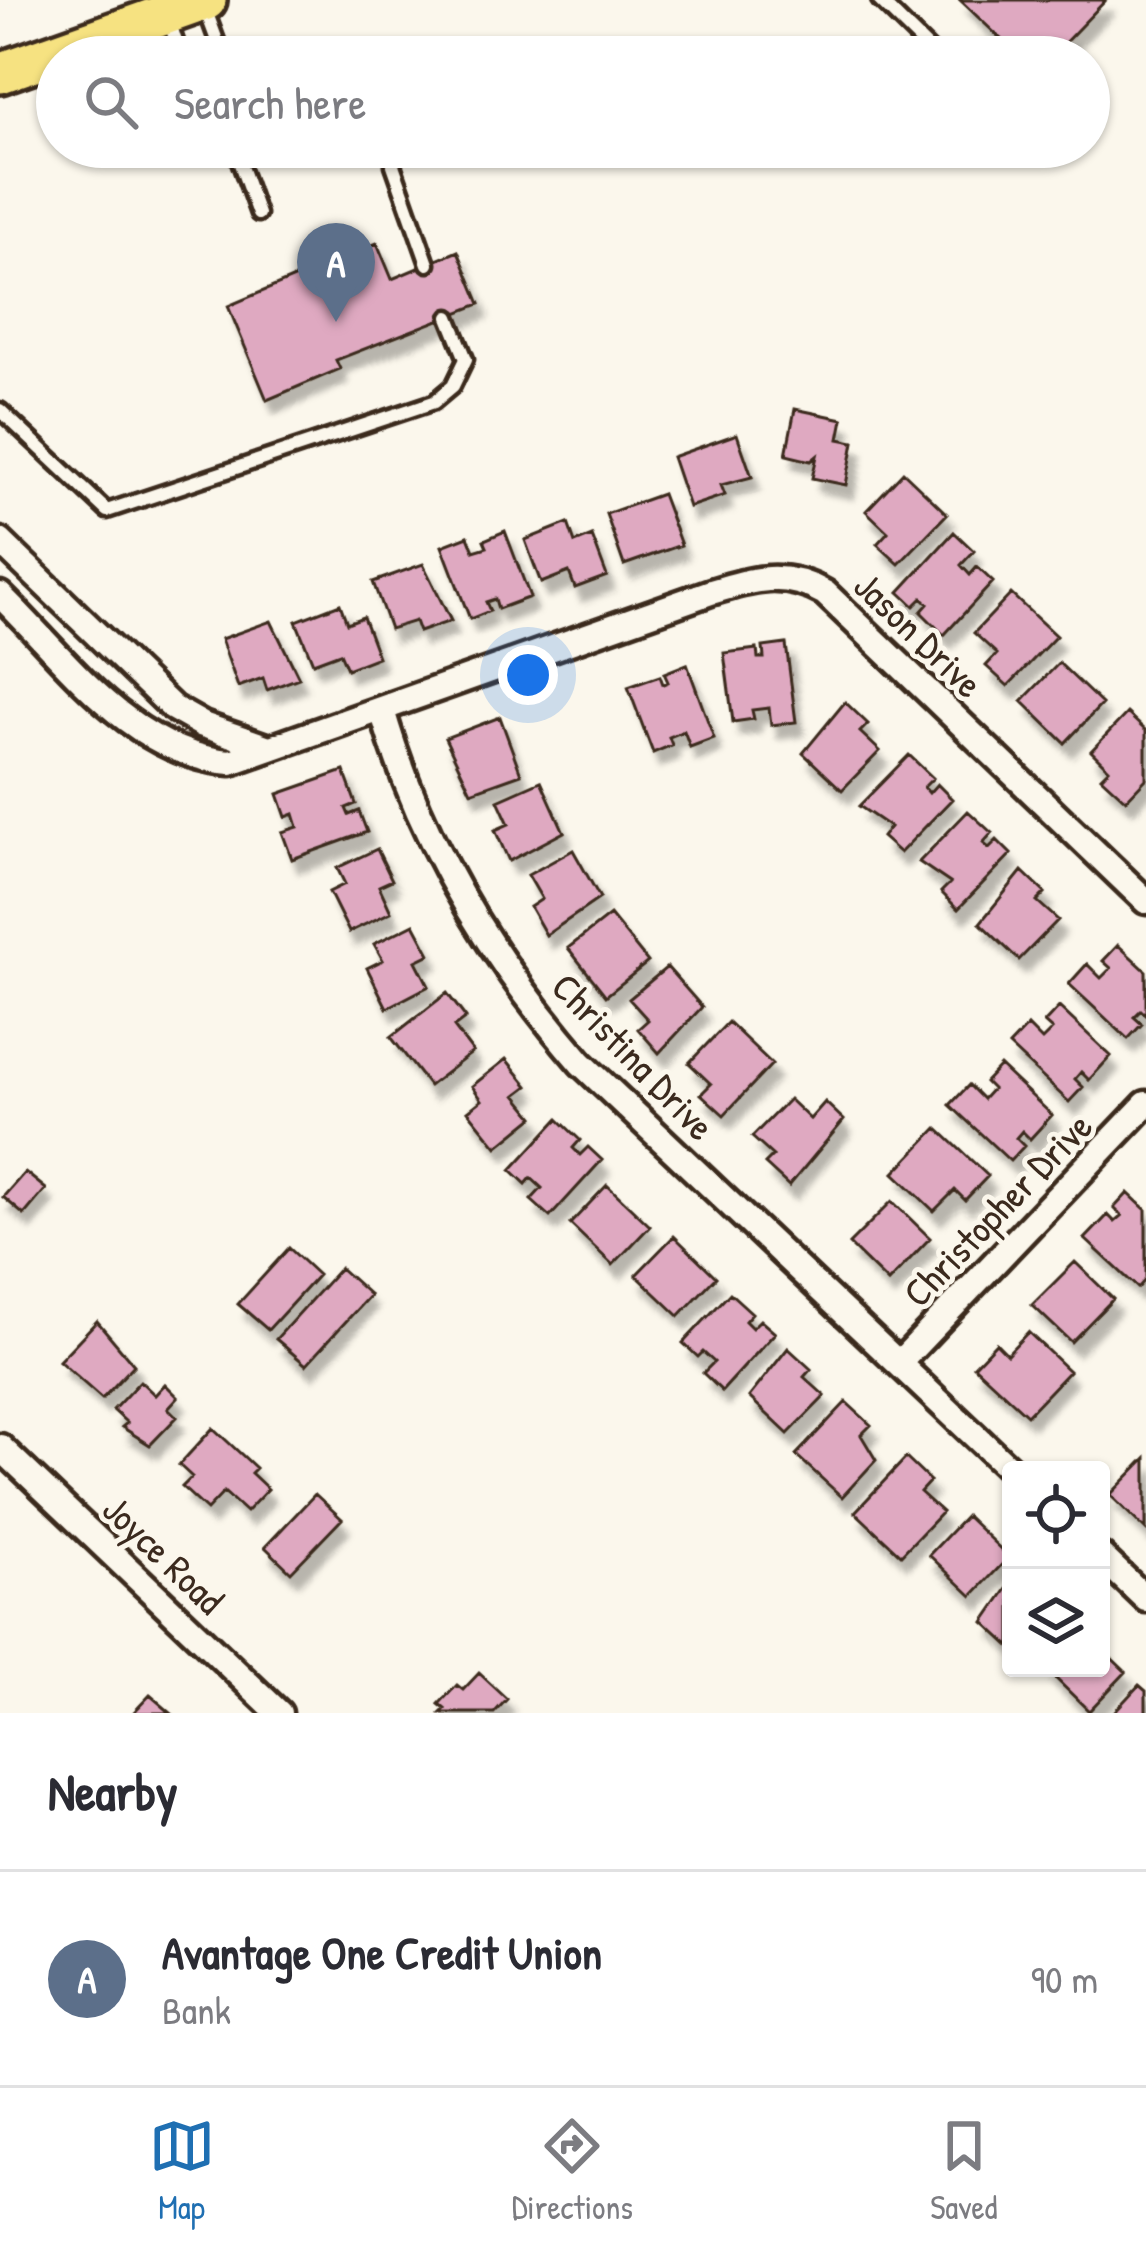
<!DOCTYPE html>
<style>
:root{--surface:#fff;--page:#f2f2f3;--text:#2b2b33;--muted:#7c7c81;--line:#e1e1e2;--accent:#1f6fb2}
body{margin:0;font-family:"Patrick Hand",sans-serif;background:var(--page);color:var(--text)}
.controls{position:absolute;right:36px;bottom:36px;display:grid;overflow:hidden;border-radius:12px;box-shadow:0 3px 9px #0004}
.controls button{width:108px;height:108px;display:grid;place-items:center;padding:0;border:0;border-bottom:3px solid var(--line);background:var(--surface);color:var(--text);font:60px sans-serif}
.you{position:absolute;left:528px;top:675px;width:42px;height:42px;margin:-30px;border:9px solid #fff;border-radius:50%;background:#1a73e8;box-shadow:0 0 0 18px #1a73e833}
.badge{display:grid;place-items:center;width:78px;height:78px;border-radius:50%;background:var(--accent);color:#fff;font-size:39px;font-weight:700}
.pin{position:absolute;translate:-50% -99px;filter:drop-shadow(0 3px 6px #0008)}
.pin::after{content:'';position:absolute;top:63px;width:42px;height:36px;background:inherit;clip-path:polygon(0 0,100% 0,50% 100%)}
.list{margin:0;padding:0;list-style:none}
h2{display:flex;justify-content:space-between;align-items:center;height:156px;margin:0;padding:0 48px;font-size:51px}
h2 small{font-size:39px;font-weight:400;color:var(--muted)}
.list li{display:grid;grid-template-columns:78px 1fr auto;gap:36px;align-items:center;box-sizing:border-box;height:216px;padding:0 48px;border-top:3px solid var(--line)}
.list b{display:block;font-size:45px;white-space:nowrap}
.list p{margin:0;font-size:39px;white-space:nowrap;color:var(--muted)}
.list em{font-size:39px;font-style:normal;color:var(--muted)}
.icon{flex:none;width:66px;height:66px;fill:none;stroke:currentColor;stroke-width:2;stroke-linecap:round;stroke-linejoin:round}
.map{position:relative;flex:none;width:1146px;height:1713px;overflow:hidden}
.search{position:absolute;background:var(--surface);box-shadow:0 3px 9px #0004;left:36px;right:36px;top:36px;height:132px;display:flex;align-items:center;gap:30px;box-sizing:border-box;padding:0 42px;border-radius:66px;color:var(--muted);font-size:45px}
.sheet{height:372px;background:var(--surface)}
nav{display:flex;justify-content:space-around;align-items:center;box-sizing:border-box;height:168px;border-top:3px solid var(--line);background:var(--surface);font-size:33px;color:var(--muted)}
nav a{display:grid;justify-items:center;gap:6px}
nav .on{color:var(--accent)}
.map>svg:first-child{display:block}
.building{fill:#dfa9c1;stroke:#3b2a1e;stroke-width:3;filter:url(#shadow)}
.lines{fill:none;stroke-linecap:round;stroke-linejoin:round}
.service-casing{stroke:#3b2a1e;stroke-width:21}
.minor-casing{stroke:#3b2a1e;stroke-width:33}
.primary-casing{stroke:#3b2a1e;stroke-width:48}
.service{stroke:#fbf7ec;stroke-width:12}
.minor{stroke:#fbf7ec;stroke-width:24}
.primary{stroke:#f6e281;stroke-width:39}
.labels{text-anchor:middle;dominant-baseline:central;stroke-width:10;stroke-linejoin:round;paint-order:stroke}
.street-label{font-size:39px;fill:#3b2a1e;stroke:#fbf7ec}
</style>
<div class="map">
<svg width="1146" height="1713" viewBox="0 0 1146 1713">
<defs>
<filter id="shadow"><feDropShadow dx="7" dy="13" stdDeviation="3" flood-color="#0004"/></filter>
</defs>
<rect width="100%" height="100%" fill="#fbf7ec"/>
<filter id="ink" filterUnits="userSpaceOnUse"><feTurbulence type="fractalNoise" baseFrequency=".00833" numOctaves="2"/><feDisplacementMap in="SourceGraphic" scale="24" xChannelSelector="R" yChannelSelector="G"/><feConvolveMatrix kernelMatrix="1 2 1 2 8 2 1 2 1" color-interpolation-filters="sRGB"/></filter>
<g filter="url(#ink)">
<path class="building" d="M960,0h146l-55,57h-31z
M377,243l15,36 66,-28 22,53 -144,56 4,9 -73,31 -39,-94z
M795,409l48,10 -4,20 15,3 -8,43 -34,-7 5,-22 -6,5 -25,-6z
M737,434l15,43 -31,8 4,10 -36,12 -17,-50z
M903,472l44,42 -48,50 -22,-20 11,-12 -22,-21z
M662,494l19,51 -57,20 -18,-51z
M568,523l7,20 17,-7 15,40 -32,12 -6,-16 -28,11 -16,-43z
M505,531l25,66 -32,12 -3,-10 -9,3 4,9 -20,8 -28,-73 26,-10 6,15 13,-4 -3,-7z
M954,532l20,19 -13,14 9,10 7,-8 16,15 -49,53 -23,-23 7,-8 -6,-6 -8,8 -15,-14z
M423,564l28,57 -32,11 -4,-11 -25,8 -17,-47z
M1011,594l45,42 -48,50 -22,-20 11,-12 -23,-21z
M340,604l7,19 16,-6 15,40 -31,12 -7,-16 -27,10 -17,-42z
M271,621l28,57 -32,12 -4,-12 -25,9 -17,-48z
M786,644l10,78 -25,3 -2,-17 -17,2 2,9 -21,3 -9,-69 33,-4 1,9h6l-1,-11z
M1059,663l43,41 -37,39 -43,-42z
M687,664l27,74 -24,9 -6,-16 -15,6 3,8 -19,8 -25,-66 32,-11 3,8 5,-2 -4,-9z
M845,702l23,22 -8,8 20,19 -38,39 -39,-37z
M1127,713l19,18v48l-20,21 -25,-23 8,-8 -18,-18z
M500,717l21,57 -50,18 -26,-54z
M909,755l24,23 -9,9 5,6 8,-9 15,15 -52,54 -18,-16 8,-10 -31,-21z
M344,771l12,33 -10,4 3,7 10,-4 8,21 -75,27 -10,-27 16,-5 -4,-13 -8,3 -8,-23z
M541,781l23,51 -55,29 -14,-31 14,-6 -11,-24z
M968,811l24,22 -9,10 6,5 8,-8 14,14 -53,55 -17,-17 9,-9 -31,-21z
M377,849l15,31 -13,6 12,26 -42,20 -20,-40 16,-8 -8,-16z
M573,850l27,48 -54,37 -16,-28 12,-8 -14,-24z
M1022,871l23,22 -8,8 21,19 -39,40 -39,-37z
M610,915l38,47 -42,34 -38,-48z
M414,924l16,30 -14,7 13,25 -42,22 -20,-40 16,-8 -9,-16z
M1118,945l28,26v44l-5,-5 -7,7 8,7 -14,15 -59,-55 18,-20 14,14 10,-10 -8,-7z
M667,967l35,40 -43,46 -21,-24 10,-9 -19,-21z
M447,993l19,25 -12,9 19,25 -44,34 -38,-49z
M1059,1007l52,49 -22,24 -8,-8 -6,7 8,8 -14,15 -60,-56 19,-20 14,14 10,-10 -8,-7z
M728,1022l44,42 -48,51 -23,-21 10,-10 -22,-21z
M506,1059l22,27 -12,9 18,22 -37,30 -29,-36 14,-11 -10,-14z
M1000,1066l52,49 -22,24 -8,-8 -6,7 8,8 -14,15 -60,-56 19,-20 14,14 9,-10 -7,-7z
M789,1099l21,20 15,-17 19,18 -55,66 -24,-22 8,-8 -21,-19z
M558,1119l22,21 -7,8 7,7 8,-8 14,13 -52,57 -19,-17 11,-12 -11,-10 -5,6 -15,-14z
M937,1128l51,48 -23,24 -10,-10 -21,21 -40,-38z
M25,1172l21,17 -22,26 -21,-18z
M607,1185l43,41 -37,39 -43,-41z
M1128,1193l18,17v69l-8,9 -53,-49 23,-24 7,7 7,-6 -8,-8z
M892,1201l38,37 -42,44 -39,-38z
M674,1236l42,41 -37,39 -43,-41z
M289,1248l29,27 -50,55 -30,-26z
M1075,1262l38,37 -42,43 -39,-37z
M340,1268l30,27 -64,70 -30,-26z
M730,1293l22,20 -7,8 7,7 8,-8 15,13 -53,58 -19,-18 11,-11 -11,-10 -5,5 -15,-14z
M97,1321l37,44 -32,34 -43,-38z
M1028,1332l41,39 -42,44 -53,-49 22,-23 11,11z
M788,1348l23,21 -7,8 21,19 -37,38 -39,-37z
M140,1381l15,14 10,-11 13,13 -10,11 9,9 -27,28 -28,-18 5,-4 -14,-13z
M846,1402l25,23 -10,10 15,25 -34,37 -46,-42z
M213,1428l43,40 -5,5 17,16 -22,23 -22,-20 -17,18 -25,-23 10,-10 -13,-12z
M906,1458l24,23 -10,11 22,20 -41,43 -46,-43z
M1146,1458v72l-36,-35z
M315,1494l27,25 -51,53 -26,-25z
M966,1516l43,41 -37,39 -43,-41z
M1011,1583v64l-27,-25z
M1101,1648l25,24 -37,39 -43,-42 55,-1z
M479,1673l28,26 -13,14h-53l4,-4 -6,-5 18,-19 6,5z
M1139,1685l7,6v22h-33z
M150,1695l21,18h-38z"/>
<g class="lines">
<defs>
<path id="service" d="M879,0l58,57
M205,8l18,49
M168,17l13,40
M234,147l24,67
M136,156l25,-9
M393,165l35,99
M0,410l107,101 327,-109 19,-16 13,-27 -17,-42"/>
<path id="minor" d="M0,541l173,167 30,17 66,23
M0,595c66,64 133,161 231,167l480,-170c43,-13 72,-22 114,1l321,308
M382,710c38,133 109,249 199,353l430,407
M899,1363l247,-259
M0,1447l279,266
M1101,1556l45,43"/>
<path id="primary" d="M0,73l206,-73"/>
</defs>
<use href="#service" class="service-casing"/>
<use href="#minor" class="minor-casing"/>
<use href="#primary" class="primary-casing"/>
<use href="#service" class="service"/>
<use href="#minor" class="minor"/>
<use href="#primary" class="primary"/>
</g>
</g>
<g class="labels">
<g class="street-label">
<text transform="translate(919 634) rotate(44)">Jason Drive</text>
<text transform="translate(634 1056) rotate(46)">Christina Drive</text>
<text transform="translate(997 1209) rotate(-46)">Christopher Drive</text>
<text transform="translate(164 1554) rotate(44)">Joyce Road</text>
</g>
</g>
</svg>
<div class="controls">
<button><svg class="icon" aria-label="locate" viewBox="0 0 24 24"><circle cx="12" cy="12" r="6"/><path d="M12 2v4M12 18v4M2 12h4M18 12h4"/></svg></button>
<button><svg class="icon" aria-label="layers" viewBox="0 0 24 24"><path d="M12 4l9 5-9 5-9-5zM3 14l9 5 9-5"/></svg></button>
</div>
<div class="you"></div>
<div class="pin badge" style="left:336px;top:322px;background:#5c6f8a">A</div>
<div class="search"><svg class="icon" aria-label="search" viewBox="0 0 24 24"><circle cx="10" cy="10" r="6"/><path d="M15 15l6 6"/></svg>Search here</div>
</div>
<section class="sheet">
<h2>Nearby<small></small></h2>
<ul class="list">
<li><span class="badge" style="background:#5c6f8a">A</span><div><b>Avantage One Credit Union</b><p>Bank</p></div><em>90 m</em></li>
</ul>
</section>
<nav>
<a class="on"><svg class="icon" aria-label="map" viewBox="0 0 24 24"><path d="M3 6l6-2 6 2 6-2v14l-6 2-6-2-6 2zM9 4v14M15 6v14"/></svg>Map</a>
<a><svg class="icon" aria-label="directions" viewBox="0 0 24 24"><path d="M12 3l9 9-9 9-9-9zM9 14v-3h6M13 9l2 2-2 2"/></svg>Directions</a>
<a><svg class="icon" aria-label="saved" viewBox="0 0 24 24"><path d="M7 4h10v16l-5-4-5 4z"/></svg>Saved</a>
</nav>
